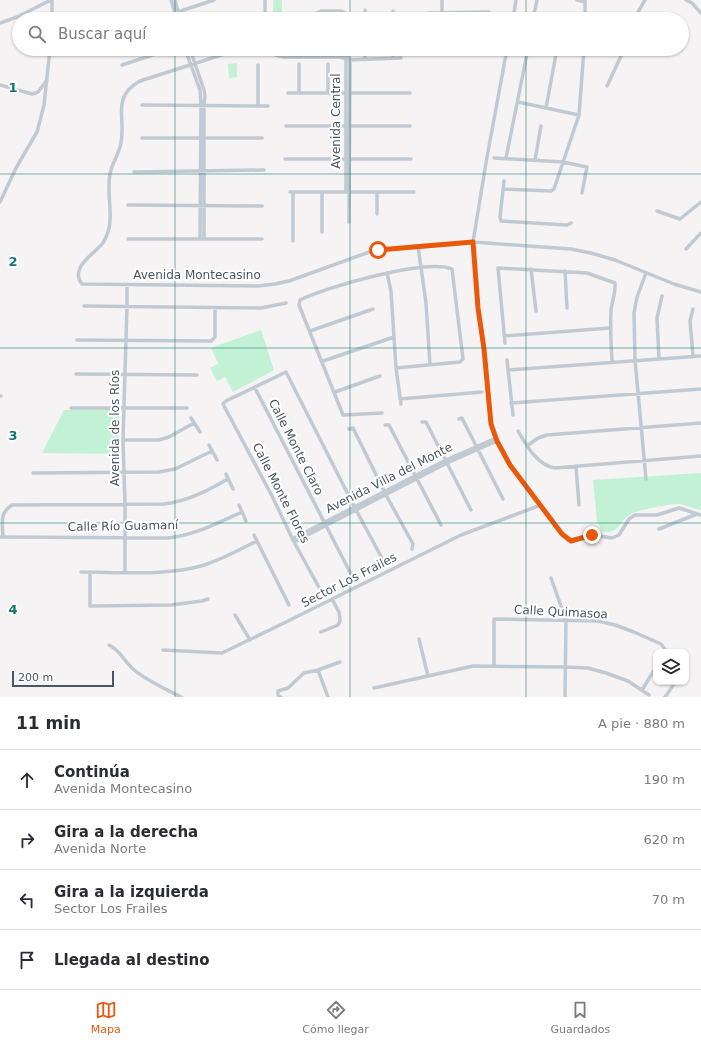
<!DOCTYPE html>
<html lang="es">
<meta charset="utf-8">
<style>
:root{--surface:#fff;--page:#f2f2f3;--text:#2b2b33;--muted:#7c7c81;--line:#e1e1e2;--accent:#ea580c}
body{margin:0;font-family:"DejaVu Sans",sans-serif;background:var(--page);color:var(--text)}
.controls{position:absolute;right:12px;bottom:12px;display:grid;overflow:hidden;border-radius:8px;box-shadow:0 1px 3px #0004}
.controls button{width:36px;height:36px;display:grid;place-items:center;padding:0;border:0;border-bottom:1px solid var(--line);background:var(--surface);color:var(--text);font:20px sans-serif}
.scale{position:absolute;left:12px;bottom:10px;width:102px;box-sizing:border-box;padding-left:4px;border:2px solid #4a5661;border-top:0;font-size:11px;line-height:14px;white-space:nowrap;color:#4a5661;-webkit-text-stroke:3px #fff;paint-order:stroke}
.stop{position:absolute;width:12px;height:12px;margin:-9px;border:3px solid #ea580c;border-radius:50%;background:#fff}
.stop.end{background:#ea580c;border-color:#fff;box-shadow:0 1px 4px #0008}
.list{margin:0;padding:0;list-style:none}
h2{display:flex;justify-content:space-between;align-items:center;height:52px;margin:0;padding:0 16px;font-size:17px}
h2 small{font-size:13px;font-weight:400;color:var(--muted)}
.list li{display:grid;grid-template-columns:26px 1fr auto;gap:12px;align-items:center;box-sizing:border-box;height:60px;padding:0 16px;border-top:1px solid var(--line)}
.list b{display:block;font-size:15px;white-space:nowrap}
.list p{margin:0;font-size:13px;white-space:nowrap;color:var(--muted)}
.list em{font-size:13px;font-style:normal;color:var(--muted)}
.icon{flex:none;width:22px;height:22px;fill:none;stroke:currentColor;stroke-width:2;stroke-linecap:round;stroke-linejoin:round}
.map{position:relative;flex:none;width:701px;height:697px;overflow:hidden}
.search{position:absolute;background:var(--surface);box-shadow:0 1px 3px #0004;left:12px;right:12px;top:12px;height:44px;display:flex;align-items:center;gap:10px;box-sizing:border-box;padding:0 14px;border-radius:22px;color:var(--muted);font-size:15px}
.sheet{height:292px;background:var(--surface)}
nav{display:flex;justify-content:space-around;align-items:center;box-sizing:border-box;height:56px;border-top:1px solid var(--line);background:var(--surface);font-size:11px;color:var(--muted)}
nav a{display:grid;justify-items:center;gap:2px}
nav .on{color:var(--accent)}
.map>svg:first-child{display:block}
.green{fill:#c3f1d5}
.lines{fill:none;stroke-linecap:round;stroke-linejoin:round}
.minor{stroke:#c1cad2;stroke-width:3.5}
.route{stroke:#ea580c;stroke-width:5}
.grid{fill:none;stroke:#0f766e;stroke-width:1;stroke-opacity:0.55}
.labels{text-anchor:middle;dominant-baseline:central;stroke-width:4;stroke-linejoin:round;paint-order:stroke}
.street-label{font-size:12px;fill:#4a5661;stroke:#fff}
.grid-label{font-size:13px;text-anchor:middle;font-weight:bold;fill:#0f766e;stroke:#fff;stroke-width:4;stroke-linejoin:round;paint-order:stroke}
</style>
<div class="map">
<svg width="701" height="697" viewBox="0 0 701 697">
<rect width="100%" height="100%" fill="#f5f3f3"/>
<path class="green" d="M273,0h9v13h-9z
M237,63v14l-8,1 -1,-14z
M261,330l13,40 -41,22 -8,-15 -8,4 -7,-13 8,-4 3,5 -10,-21z
M119,409v45l-77,-1 22,-43z
M701,473v37c-7,-1 -14,-5 -21,-6 -8,-1 -42,6 -49,10 -13,7 -12,22 -29,17l-5,-10 -4,-41z"/>
<g class="lines">
<path class="minor" d="M171,0l6,19
M175,0l5,19
M442,0v13
M577,0l8,2
M585,0v19
M686,0l6,3 9,10
M365,10v9
M316,13l2,6
M417,16l11,-3 61,-1
M52,19v-19
M156,19l58,-19
M265,19v-19
M290,19l3,-2 16,-1 12,-5h20l5,2 1,6
M393,19v-8
M513,19l3,-19
M533,19l4,-19
M634,19l11,-19
M0,23l17,-6 34,-17
M185,49l15,41 1,14 -1,135
M190,49l14,41 1,6 -1,8v135
M240,49l-100,32c-29,16 -14,37 -19,62 -2,11 -9,20 -11,31 -3,15 1,31 0,46 0,8 -3,16 -7,23 -9,11 -34,25 -21,41l176,2 17,-2 14,-3 83,-30 46,-5 55,-4 98,7 20,4 24,7 59,24 27,8
M268,49l8,6 7,2h56l5,1 2,2v132
M277,49l7,4h55l6,1 5,6 -1,162
M365,49v10
M507,49l-20,108 -14,85 5,66 6,41 5,59 2,16 6,17 13,24 52,69 9,7 21,-6 20,3 7,-3 10,-16 6,-4h22l22,-7 22,7
M393,58v-9
M348,60l53,-2
M299,64v29
M122,65l49,-16
M0,85l32,9 6,-2 9,-12
M607,86l15,-32 1,-5
M288,93h122
M328,93v-29
M518,102l61,13
M142,105l126,1
M258,106v-41
M546,108l11,-59
M286,126h124
M142,138h120
M494,158l69,4 24,5 -5,26
M506,158l22,-109
M285,159h126
M535,160l6,-34
M134,172l130,-2
M504,181l-4,36 1,4 66,4 4,-2
M503,189l48,2 3,-2 25,-74 5,-66
M290,192h124
M293,192v49
M377,192v22
M0,202l16,-34 21,-36 7,-27 6,-56
M128,205l134,1
M657,211l23,8 21,-17
M322,232v-40
M128,239h134
M418,246l8,57 4,62
M686,249l15,-16
M531,269l5,42
M565,271l2,37
M387,273l4,18 5,77 5,36
M646,273l-9,24 -3,16 1,47 11,119
M84,306l177,2 25,-5
M693,309l-3,12 3,35
M310,331l63,-22
M504,336l106,-8
M77,340l134,1 4,-4v-29
M505,343l-7,-75 89,5 28,10c1,9 -3,18 -4,28 -1,17 0,34 1,50
M659,359l-2,-41 5,-22
M507,360l6,55
M323,361l71,-24
M508,370l193,-14
M76,374l121,1
M255,388l97,188 -1,2
M335,392l45,-16
M0,396h1
M400,399l82,-7
M511,403l190,-14
M71,408h116
M382,413l-39,2 -44,-110 1,-5c26,-13 127,-42 152,-31l11,90 -3,3 -64,6
M191,418l9,14
M459,419l3,-1 41,81
M422,422h4l45,88
M385,425h4l52,100
M349,429l4,-1 33,67 27,49 -1,5
M518,431c9,15 19,34 37,37l146,-12
M123,440h36l10,-3 25,-14
M209,445l8,15
M527,446l11,-8 9,-3 154,-12
M576,466l3,39
M33,473l126,-1 16,-3 37,-18
M226,474l7,15
M239,505l7,16
M659,529l38,-15
M254,535l35,70
M0,537l168,1c27,-3 50,-15 74,-26
M3,537c-1,-16 -3,-24 9,-32l152,-1c24,-3 43,-13 64,-25
M292,539l154,-79 50,-22
M294,542l153,-79 50,-22
M125,571v-67l-2,-64 4,-134v-21
M81,572c38,0 84,4 120,-6 20,-6 38,-16 56,-25
M90,572v34l81,-1 31,-4 6,-2
M551,578l15,42 -1,77
M320,595l1,-4 -27,-49 -22,-46 -49,-92 3,-3 60,-29 70,138 27,50 -1,4
M235,615l15,25
M321,632l17,-7 2,-4 -1,-9 -7,-13
M419,639l9,37
M109,645c11,5 15,16 24,24 14,12 31,19 48,28
M163,650l59,3 58,-28 181,-90 80,-30
M494,666v-47l104,2 17,4 19,7 27,12 4,5 -1,3
M318,670l10,27
M374,688l99,-22 93,1 22,1 18,5 22,8 21,14
M642,690l14,-23
M281,697l-3,-2v-4l10,-3 16,-15 14,-3 22,-8
M665,697l9,-13"/>
</g>
<g class="lines">
<path class="route" d="M378,250l95,-8 5,66 6,41 7,75 6,17 13,24 52,69 9,7 21,-6"/>
</g>
<path class="grid" d="M175,0v19M350,0v19M526,0v19M175,49v648M350,49v648M526,49v648M0,174h701M0,348h701M0,523h701"/>
<g class="labels">
<g class="street-label">
<text transform="translate(336 121) rotate(-90)">Avenida Central</text>
<text x="197" y="275">Avenida Montecasino</text>
<text transform="translate(115 428) rotate(-90)">Avenida de los Ríos</text>
<text transform="translate(296 447) rotate(63)">Calle Monte Claro</text>
<text transform="translate(389 478) rotate(-27)">Avenida Villa del Monte</text>
<text transform="translate(281 493) rotate(63)">Calle Monte Flores</text>
<text transform="translate(123 526) rotate(-1)">Calle Río Guamaní</text>
<text transform="translate(349 580) rotate(-27)">Sector Los Frailes</text>
<text transform="translate(561 612) rotate(3)">Calle Quimasoa</text>
</g>
</g>
<g class="grid-label">
<text x="13" y="92">1</text>
<text x="13" y="266">2</text>
<text x="13" y="440">3</text>
<text x="13" y="614">4</text>
</g>
</svg>
<div class="controls">
<button><svg class="icon" aria-label="layers" viewBox="0 0 24 24"><path d="M12 4l9 5-9 5-9-5zM3 14l9 5 9-5"/></svg></button>
</div>
<div class="scale">200 m</div>
<div class="stop" style="left:378px;top:250px"></div>
<div class="stop end" style="left:592px;top:535px"></div>
<div class="search"><svg class="icon" aria-label="search" viewBox="0 0 24 24"><circle cx="10" cy="10" r="6"/><path d="M15 15l6 6"/></svg>Buscar aquí</div>
</div>
<section class="sheet">
<h2>11 min<small>A pie · 880 m</small></h2>
<ul class="list">
<li><svg class="icon" aria-label="ahead" viewBox="0 0 24 24"><path d="M12 20V5M6 11l6-6 6 6"/></svg><div><b>Continúa</b><p>Avenida Montecasino</p></div><em>190 m</em></li>
<li><svg class="icon" aria-label="right" viewBox="0 0 24 24"><path d="M7 20v-9h11M14 6l5 5-5 5"/></svg><div><b>Gira a la derecha</b><p>Avenida Norte</p></div><em>620 m</em></li>
<li><svg class="icon" aria-label="left" viewBox="0 0 24 24"><path d="M17 20v-9H6M10 6l-5 5 5 5"/></svg><div><b>Gira a la izquierda</b><p>Sector Los Frailes</p></div><em>70 m</em></li>
<li><svg class="icon" aria-label="arrive" viewBox="0 0 24 24"><path d="M6 21V4h12l-3 4 3 4H6"/></svg><div><b>Llegada al destino</b></div></li>
</ul>
</section>
<nav>
<a class="on"><svg class="icon" aria-label="map" viewBox="0 0 24 24"><path d="M3 6l6-2 6 2 6-2v14l-6 2-6-2-6 2zM9 4v14M15 6v14"/></svg>Mapa</a>
<a><svg class="icon" aria-label="directions" viewBox="0 0 24 24"><path d="M12 3l9 9-9 9-9-9zM9 14v-3h6M13 9l2 2-2 2"/></svg>Cómo llegar</a>
<a><svg class="icon" aria-label="saved" viewBox="0 0 24 24"><path d="M7 4h10v16l-5-4-5 4z"/></svg>Guardados</a>
</nav>
